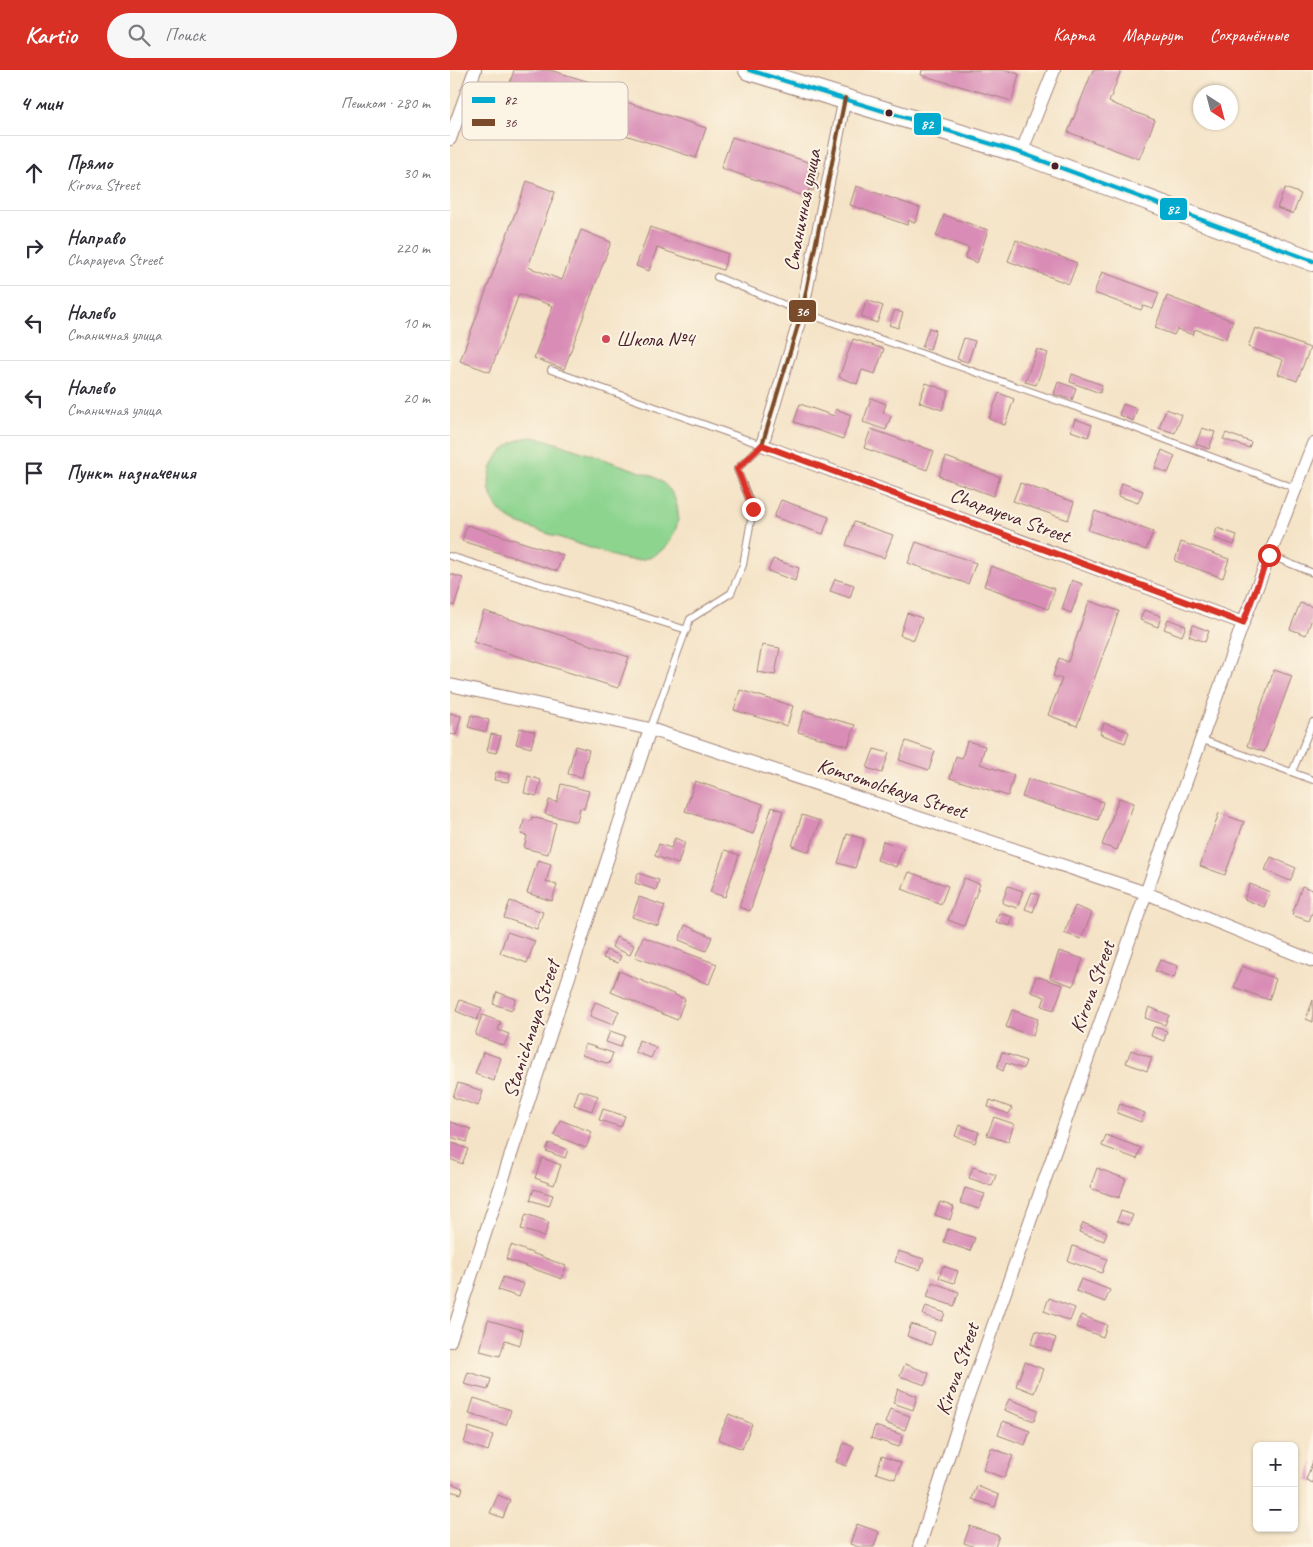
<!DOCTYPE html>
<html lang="ru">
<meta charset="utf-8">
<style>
:root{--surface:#fff;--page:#f7f7f7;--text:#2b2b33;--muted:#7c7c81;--line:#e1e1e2;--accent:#d93025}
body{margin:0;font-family:Caveat,sans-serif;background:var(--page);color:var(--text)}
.controls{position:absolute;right:15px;bottom:15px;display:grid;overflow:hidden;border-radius:8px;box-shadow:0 1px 4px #0004}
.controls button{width:45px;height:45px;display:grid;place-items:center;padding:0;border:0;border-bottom:1px solid var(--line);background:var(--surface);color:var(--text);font:25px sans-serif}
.compass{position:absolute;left:743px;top:15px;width:45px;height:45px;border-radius:50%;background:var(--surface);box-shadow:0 1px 4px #0004;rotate:144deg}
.stop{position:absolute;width:15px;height:15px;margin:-11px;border:4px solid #d93025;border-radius:50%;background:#fff}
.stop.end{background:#d93025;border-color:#fff;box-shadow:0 1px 5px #0008}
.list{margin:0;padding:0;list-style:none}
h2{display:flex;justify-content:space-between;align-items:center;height:65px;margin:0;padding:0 20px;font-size:21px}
h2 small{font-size:16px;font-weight:400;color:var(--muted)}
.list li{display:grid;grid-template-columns:32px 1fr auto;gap:15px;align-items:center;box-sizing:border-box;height:75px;padding:0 20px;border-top:1px solid var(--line)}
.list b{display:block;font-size:19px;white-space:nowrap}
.list p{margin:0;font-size:16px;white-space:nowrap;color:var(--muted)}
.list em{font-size:16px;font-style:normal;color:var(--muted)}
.icon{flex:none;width:28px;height:28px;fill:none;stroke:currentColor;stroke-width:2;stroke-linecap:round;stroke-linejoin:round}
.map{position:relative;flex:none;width:863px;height:1477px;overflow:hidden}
header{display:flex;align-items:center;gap:30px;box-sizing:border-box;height:70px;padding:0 25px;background:var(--accent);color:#fff}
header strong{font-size:24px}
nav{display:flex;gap:28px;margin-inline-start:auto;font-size:18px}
.search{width:350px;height:45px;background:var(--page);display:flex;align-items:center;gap:12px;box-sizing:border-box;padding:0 18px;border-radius:28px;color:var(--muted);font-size:19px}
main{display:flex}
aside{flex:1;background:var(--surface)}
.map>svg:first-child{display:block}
.green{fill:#8dd48f;stroke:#6c7a5d}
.building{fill:#d98db6}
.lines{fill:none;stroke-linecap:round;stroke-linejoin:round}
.service-casing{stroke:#9f8178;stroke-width:8}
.minor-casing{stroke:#9f8178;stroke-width:14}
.primary-casing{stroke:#9f8178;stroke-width:22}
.service{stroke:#fff;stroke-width:6}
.minor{stroke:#fff;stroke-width:12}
.primary{stroke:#fff;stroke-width:20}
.bus-1-casing{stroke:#fcf5e5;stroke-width:8}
.bus-2-casing{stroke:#fcf5e5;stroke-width:8}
.bus-1{stroke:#00a9ce;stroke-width:4}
.bus-2{stroke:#7a4b2a;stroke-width:4}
.route{stroke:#d93025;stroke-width:6}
.bus-dot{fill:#4a1f2b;stroke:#fcf5e5;stroke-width:2}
.poi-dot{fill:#d1495b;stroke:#fcf5e5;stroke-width:2}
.labels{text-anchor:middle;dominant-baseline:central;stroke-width:4;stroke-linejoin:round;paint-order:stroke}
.street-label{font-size:21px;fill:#4a1f2b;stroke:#fcf5e5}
.poi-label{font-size:21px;fill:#4a1f2b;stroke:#fcf5e5;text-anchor:start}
.key{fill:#fcf5e5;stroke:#c7b5ad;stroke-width:1}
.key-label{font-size:14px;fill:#4a1f2b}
.line-badge{stroke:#fcf5e5;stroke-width:2}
.badge-label{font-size:14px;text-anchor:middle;font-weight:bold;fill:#fff}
</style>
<header>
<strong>Kartio</strong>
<div class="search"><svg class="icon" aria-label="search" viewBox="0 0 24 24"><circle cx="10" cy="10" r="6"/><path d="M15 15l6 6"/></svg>Поиск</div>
<nav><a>Карта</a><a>Маршрут</a><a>Сохранённые</a></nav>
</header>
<main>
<aside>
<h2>4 мин<small>Пешком · 280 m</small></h2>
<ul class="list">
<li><svg class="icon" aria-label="ahead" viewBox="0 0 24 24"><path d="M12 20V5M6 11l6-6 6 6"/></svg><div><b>Прямо</b><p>Kirova Street</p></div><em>30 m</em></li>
<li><svg class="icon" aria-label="right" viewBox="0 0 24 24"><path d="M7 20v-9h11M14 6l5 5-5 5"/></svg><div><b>Направо</b><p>Chapayeva Street</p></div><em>220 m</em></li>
<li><svg class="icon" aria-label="left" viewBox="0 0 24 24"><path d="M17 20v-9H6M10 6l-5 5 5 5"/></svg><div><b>Налево</b><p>Станичная улица</p></div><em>10 m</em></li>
<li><svg class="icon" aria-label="left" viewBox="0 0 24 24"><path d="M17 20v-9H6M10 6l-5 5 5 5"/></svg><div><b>Налево</b><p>Станичная улица</p></div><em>20 m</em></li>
<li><svg class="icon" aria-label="arrive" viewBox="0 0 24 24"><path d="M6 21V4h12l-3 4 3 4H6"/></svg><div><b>Пункт назначения</b></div></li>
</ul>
</aside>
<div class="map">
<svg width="863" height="1477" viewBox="0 0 863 1477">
<rect width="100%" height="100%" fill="#fcf5e5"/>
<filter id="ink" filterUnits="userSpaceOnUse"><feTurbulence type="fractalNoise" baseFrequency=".02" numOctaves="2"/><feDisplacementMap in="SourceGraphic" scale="10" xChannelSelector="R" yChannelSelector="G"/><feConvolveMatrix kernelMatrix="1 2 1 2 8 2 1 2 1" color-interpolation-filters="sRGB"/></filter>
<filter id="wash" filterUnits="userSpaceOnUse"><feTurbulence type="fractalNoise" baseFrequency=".0096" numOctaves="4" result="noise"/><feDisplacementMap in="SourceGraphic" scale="20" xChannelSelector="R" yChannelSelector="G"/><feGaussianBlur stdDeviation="1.12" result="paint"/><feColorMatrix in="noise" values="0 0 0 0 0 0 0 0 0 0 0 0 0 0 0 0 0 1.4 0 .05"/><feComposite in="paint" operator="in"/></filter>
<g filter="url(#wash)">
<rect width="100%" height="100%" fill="#f4e3c6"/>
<path class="green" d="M82,367l15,3 103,35c16,7 27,20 28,38 1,25 -19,48 -44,47 -14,0 -28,-7 -41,-11 -25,-9 -51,-17 -76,-26 -45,-21 -32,-81 15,-86z"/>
<g id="blocks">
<path class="building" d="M64,0h36l40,12 -9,29 -73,-22z
M472,0h83l14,4 -7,27 -91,-26z
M643,0h28l-12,32 46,18 -16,39 -71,-27z
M167,29l89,29 -10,30 -89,-29z
M282,67l85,28 -2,7 4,1 -6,18 -4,-2 -2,8 -86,-29z
M77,111l28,11 -27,75 34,13 19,-50 30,12 -47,127 -30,-11 19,-52 -34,-12 -29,78 -30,-11z
M406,116l64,22 -5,15 -6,-3 -2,5 -57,-20z
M835,118l16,6 -8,20 -16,-6z
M494,145l44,15 -11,33 -12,-5 4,-10 -33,-12z
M200,157l78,27 -5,16 -66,-22 -8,23 -13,-5z
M566,170l61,23 -8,21 -61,-23z
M652,202l57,21 -6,16 -10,-3 -2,4 -47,-17z
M717,226l66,25 -8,19 -30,-11 -2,6 -16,-6 -3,6 -19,-7z
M417,230l16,6 -6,17 -16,-6z
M445,240l8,3 -5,15 -9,-3z
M479,258l7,2 -6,19 -8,-2z
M805,258l55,20 -13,33 -19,-7 5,-14 -35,-13z
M514,268l11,3 -7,21 -11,-3z
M403,269l31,10 -9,25 -13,-4 -5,14 -18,-7z
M587,279l11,4 -12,32 -11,-3z
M622,304l30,11 -2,8 -30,-11z
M608,312l18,6 -4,12 -18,-6z
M476,313l23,8 -7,19 -23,-8z
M549,323l15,6 -9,26 -16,-6z
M421,328l15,6 -3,9 8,3 -5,14 -23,-8z
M350,334l34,12 2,-7 15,6 -8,24 -49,-17z
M673,334l14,5 -4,12 -14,-6z
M716,339l16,6 -7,18 -16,-5z
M625,349l17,6 -4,12 -17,-6z
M752,358l13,4 -6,17 -13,-5z
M421,359l63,22 -7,19 -63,-22z
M776,363l25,9 -2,6 -26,-9z
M712,380l13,6 -7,17 -13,-5z
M496,387l54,20 -7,19 -54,-20z
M570,413l54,19 -6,18 -55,-19z
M672,413l21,8 -5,12 -20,-7z
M331,430l48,17 -6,17 -49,-17z
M645,441l58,21 -7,18 -58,-20z
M404,452l39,13 -9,23 -38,-13z
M17,455l96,30 -6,16 -95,-30z
M767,458l20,7 -3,10 -20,-7z
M466,472l60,21 -8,21 -60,-21z
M731,472l48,17 -6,19 -48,-17z
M323,489l26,9 -4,13 -27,-10z
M541,496l64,23 -7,20 -64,-23z
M0,504l13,4 -9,28 -4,-2z
M385,509l19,6 -4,13 -20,-7z
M622,510l10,4 -11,29 -9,-4z
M639,531l30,10 -42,115 -29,-11 14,-36 -9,-3 6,-18 9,4z
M850,533l13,4v9l-7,19 -16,-6z
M694,540l17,6 -3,11 -18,-7z
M34,541l145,46 -11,31 -145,-46z
M457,543l15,5 -8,22 -14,-5z
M718,549l18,7 -4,10 -18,-7z
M743,555l16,6 -4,11 -16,-6z
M312,575l18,3 -5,27 -18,-3z
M824,600l18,6 -28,76 -17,-6z
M290,620l53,16 -6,20 -53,-16z
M354,641l51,14 -7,21 -50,-14z
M0,643l11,3 -5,19 -6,-1z
M21,645l18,5 -3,12 -18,-5z
M654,653l25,9 -4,11 -25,-9z
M70,658l15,4 -4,16 -15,-4z
M41,664l10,2 -5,17 -9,-2z
M456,671l29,10 -6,19 -30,-10z
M517,671l18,5 -5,18 34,11 -6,21 -58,-18 6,-22 6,2z
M125,676l14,4 -7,27 -14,-3z
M424,679l15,4 -7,20 -15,-5z
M46,702l14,2 -2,8 -14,-2z
M78,706l13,4 -4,16 -13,-3z
M578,709l75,23 -5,18 -76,-23z
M245,711l68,23 -10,30 -68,-23z
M111,714l28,7 -5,18 -4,-1 -3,14 -32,-8 4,-14 8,2z
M669,728l15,5 -17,47 -15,-5z
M322,737l11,4 -33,100 -11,-4z
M769,743l25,9 -19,53 -25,-9z
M352,745l18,6 -11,31 -17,-6z
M82,747l24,6 -8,31 -24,-6 3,-12 -6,-2 3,-14 7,1z
M397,764l17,5 -9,29 -17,-5z
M225,768l10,4 -7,22 -23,-8 4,-12 12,4z
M433,771l20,7 -7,19 -19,-7z
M275,780l14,5 -14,42 -15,-5z
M821,787l25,11 -6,13 -25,-11z
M88,790l13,4 -5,18 11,3 -5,16 -25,-8z
M459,802l39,14 -7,18 -39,-15z
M188,803l21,7 -3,10 -21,-7z
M514,808l16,6 -16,42 -16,-6z
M800,814l20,8 -6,15 -20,-8z
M558,816l15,5 -6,17 -15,-5z
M852,816l11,4v21l-4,10 -17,-6z
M582,822l7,3 -6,17 -8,-3z
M189,827l26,9 -7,20 -26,-9z
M60,831l33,11 -6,17 -33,-11z
M625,836l17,7 -11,26 -17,-6z
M549,843l14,4 -3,9 -14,-4z
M235,855l27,12 -6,14 -27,-11z
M57,862l28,9 -8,22 -27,-10z
M166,867l18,8 -4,10 -18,-8z
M193,867l74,27 -8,20 -74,-27z
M156,880l15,6 -3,7 -15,-5z
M609,881l24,8 -10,27 -23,-8z
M710,890l18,6 -4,12 -19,-7z
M792,896l34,13 -7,21 -35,-13z
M169,901l66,28 -8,21 -66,-28z
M586,906l27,9 -9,25 -12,-4 3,-9 -14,-5z
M47,922l19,7 -4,11 -19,-6z
M10,930l22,8 -5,12 -21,-9z
M863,930v22l-7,-3z
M145,932l24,9 -6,14 -23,-9z
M699,937l20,8 -4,10 -20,-7z
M562,940l26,9 -5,17 -27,-9z
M32,945l19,7 -3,8 11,4 -5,12 -29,-11z
M704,957l13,4 -3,10 -13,-5z
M160,961l15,5 -5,11 -14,-5z
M189,970l17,7 -5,11 -16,-6z
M135,974l28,9 -4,11 -27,-9z
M681,980l21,8 -5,13 -21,-8z
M33,982l18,6 -7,23 -19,-7z
M552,982l24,9 -3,8 -17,-6 -3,8 -6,-3z
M8,1013l25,8 -5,15 -25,-9z
M129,1020l19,6 -6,15 -18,-6z
M540,1030l22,8 -3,6 -21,-7z
M670,1034l25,9 -4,9 -24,-9z
M153,1039l22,7 -4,11 -22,-7z
M544,1047l20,7 -6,18 -21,-7z
M110,1050l32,12 -6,16 -32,-13z
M0,1052l21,7 -4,13 -17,-5z
M509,1055l20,7 -4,11 -20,-7z
M656,1065l35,13 -4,11 -35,-13z
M0,1072l18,7 -6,15 -12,-5z
M99,1073l19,7 -3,8 -19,-7z
M92,1088l19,7 -7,20 -19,-7z
M523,1097l23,8 -4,11 -23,-8z
M647,1098l29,11 -7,19 -29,-10z
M515,1118l20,6 -6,15 -19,-6z
M84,1119l19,6 -4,11 -19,-6z
M490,1132l14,5 -4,13 -15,-5z
M671,1141l12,4 -4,10 -12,-4z
M76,1144l23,8 -5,15 -23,-8z
M633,1153l24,9 -3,9 -25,-9z
M498,1159l27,9 -5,13 -26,-9z
M61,1175l55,21 -4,13 -56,-20z
M623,1176l34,13 -5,14 -34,-12z
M448,1181l26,8 -4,11 -25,-8z
M493,1196l15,5 -4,12 -15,-5z
M53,1207l21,7 -5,13 -21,-7z
M631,1209l29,11 -5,12 -29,-11z
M482,1212l27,10 -5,14 -27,-9z
M599,1228l26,10 -5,13 -26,-10z
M476,1236l19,7 -3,8 -19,-6z
M631,1245l26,10 -4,12 -27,-10z
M38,1250l35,10 -3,15 -15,-5 -5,16 -20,-5z
M461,1254l24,8 -4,13 -24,-9z
M586,1261l20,7 -5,13 -20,-7z
M575,1292l18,7 -9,24 -18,-7z
M455,1294l24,9 -4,12 -25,-9z
M18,1302l23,7 -3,11 -24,-6z
M448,1319l19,7 -4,14 -20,-7z
M24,1328l37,12 -5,15 -37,-11z
M559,1329l29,11 -4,11 -30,-11z
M440,1339l20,7 -5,14 -20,-7z
M279,1344l23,10 -10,25 -24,-10z
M553,1351l27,10 -5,14 -27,-10z
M425,1356l28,9 -4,12 -28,-9z
M19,1357l24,8 -5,16 -24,-8z
M394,1373l10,4 -8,19 -10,-4z
M541,1378l22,8 -9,22 -21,-8z
M432,1386l19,7 -6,16 -19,-6z
M863,1391v22l-7,-3z
M0,1413l13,5 -2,6 -11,-3z
M527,1416l22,9 -4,12 -23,-8z
M48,1425l12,5 -7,18 -13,-5z
M407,1454l22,8 -5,15h-15l-9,-3z
M520,1456l29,10 -4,11h-20l-11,-4z"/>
</g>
</g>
<g filter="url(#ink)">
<use href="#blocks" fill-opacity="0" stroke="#9f8178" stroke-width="1"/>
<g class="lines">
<defs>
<path id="service" d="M267,207l85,35 311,108 182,68
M101,300l211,75 -25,24 16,40 -10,56 -12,28 -41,26 -40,110
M819,485l44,18
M0,486l237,74
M753,670l110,40
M842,702l21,-50"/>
<path id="minor" d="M395,28l-43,214 -40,133 481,178
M0,69l25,-69
M571,83l33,-83
M0,615l200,44 496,164 167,68
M0,1271l200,-612
M469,1477l43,-133 184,-521 97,-270 70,-179"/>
<path id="primary" d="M299,0l272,83 292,108"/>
</defs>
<use href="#service" class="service-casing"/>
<use href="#minor" class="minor-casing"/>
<use href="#primary" class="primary-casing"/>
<use href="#service" class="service"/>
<use href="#minor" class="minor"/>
<use href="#primary" class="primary"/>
<defs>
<path id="bus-1" d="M299,0l272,83 292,108"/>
<path id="bus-2" d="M395,28l-43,214 -40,133 481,178"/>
</defs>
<use href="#bus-1" class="bus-1-casing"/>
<use href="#bus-2" class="bus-2-casing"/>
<use href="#bus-1" class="bus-1"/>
<use href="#bus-2" class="bus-2"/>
</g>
</g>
<g class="lines" filter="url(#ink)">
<path class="route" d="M303,439l-16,-40 25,-24 481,178 26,-68"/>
</g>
<g class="bus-dot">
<circle cx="439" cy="43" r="4.5"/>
<circle cx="605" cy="96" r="4.5"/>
</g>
<circle class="poi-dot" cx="156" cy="269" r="5"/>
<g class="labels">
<g class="street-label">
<text transform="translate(352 140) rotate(-79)">Станичная улица</text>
<text transform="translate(560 445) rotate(20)">Chapayeva Street</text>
<text transform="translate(442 718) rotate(18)">Komsomolskaya Street</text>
<text transform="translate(642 917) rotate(-70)">Kirova Street</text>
<text transform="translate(81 959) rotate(-72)">Stanichnaya Street</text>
<text transform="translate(507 1299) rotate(-71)">Kirova Street</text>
</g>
<g class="poi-label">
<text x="166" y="269">Школа №4</text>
</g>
</g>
<rect x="12" y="12" width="166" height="58" rx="8" class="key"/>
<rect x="22" y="27" width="23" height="6" fill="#00a9ce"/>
<rect x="22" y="49" width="23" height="7" fill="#7a4b2a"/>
<g class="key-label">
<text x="54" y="35">82</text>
<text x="54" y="57">36</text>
</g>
<g class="line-badge">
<rect x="463" y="42" width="29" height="24" rx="5" fill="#00a9ce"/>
<rect x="709" y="127" width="29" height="24" rx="5" fill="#00a9ce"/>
<rect x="338" y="229" width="29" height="24" rx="5" fill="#7a4b2a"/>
</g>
<g class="badge-label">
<text x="477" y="59">82</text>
<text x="723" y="144">82</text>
<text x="352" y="246">36</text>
</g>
</svg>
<div class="controls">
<button>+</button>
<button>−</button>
</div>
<svg class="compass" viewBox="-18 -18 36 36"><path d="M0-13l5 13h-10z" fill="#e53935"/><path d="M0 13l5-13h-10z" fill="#7c7c81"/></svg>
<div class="stop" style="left:819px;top:485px"></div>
<div class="stop end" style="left:303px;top:439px"></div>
</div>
</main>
